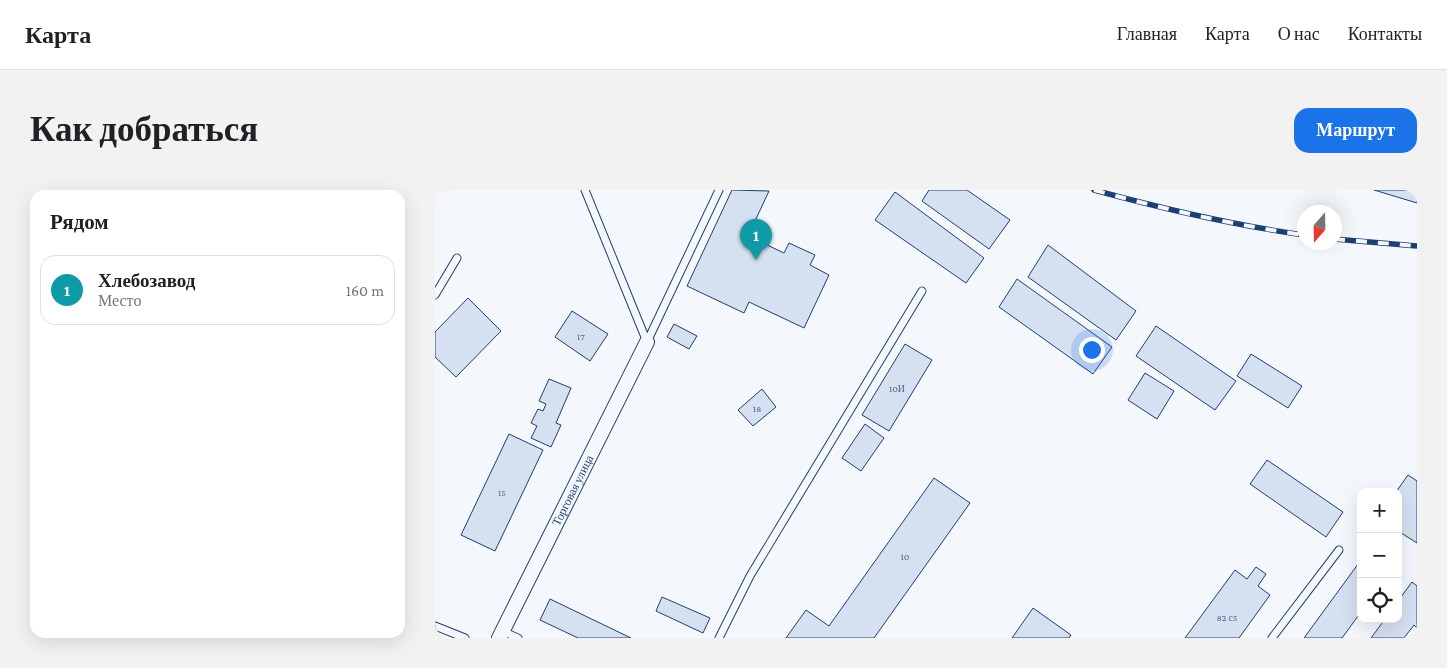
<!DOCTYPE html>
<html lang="ru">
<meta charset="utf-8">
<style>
:root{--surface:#fff;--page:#f2f2f2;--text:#202124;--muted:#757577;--line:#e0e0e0;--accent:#1a73e8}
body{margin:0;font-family:"Crimson Pro",serif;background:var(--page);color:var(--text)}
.controls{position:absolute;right:15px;bottom:15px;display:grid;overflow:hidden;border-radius:10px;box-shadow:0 5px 20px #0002}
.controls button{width:45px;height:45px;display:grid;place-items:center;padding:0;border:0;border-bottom:1px solid var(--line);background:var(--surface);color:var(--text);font:25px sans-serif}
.compass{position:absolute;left:862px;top:15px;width:45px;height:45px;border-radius:50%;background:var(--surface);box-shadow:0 5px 20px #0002;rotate:200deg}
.you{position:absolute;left:656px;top:159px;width:18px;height:18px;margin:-12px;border:4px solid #fff;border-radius:50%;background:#1a73e8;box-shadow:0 0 0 8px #1a73e833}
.badge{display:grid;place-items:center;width:32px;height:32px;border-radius:50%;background:var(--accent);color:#fff;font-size:16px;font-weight:700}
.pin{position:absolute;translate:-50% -41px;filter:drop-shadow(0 1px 2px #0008)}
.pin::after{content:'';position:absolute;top:26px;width:18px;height:15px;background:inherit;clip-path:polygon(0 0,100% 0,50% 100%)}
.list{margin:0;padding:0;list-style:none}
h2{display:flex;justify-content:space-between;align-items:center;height:65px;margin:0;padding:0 20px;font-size:21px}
h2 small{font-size:16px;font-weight:400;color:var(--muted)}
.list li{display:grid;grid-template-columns:32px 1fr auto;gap:15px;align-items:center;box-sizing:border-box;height:70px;margin:0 10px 10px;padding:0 10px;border:1px solid var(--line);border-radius:15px}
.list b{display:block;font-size:19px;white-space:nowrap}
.list p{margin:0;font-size:16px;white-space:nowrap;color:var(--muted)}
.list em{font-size:16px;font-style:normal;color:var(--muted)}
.icon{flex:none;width:28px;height:28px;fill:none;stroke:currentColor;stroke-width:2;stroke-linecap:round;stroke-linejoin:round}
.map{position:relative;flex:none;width:982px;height:448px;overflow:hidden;border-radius:15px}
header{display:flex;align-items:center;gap:30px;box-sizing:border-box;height:70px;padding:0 25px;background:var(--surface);border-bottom:1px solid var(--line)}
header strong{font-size:24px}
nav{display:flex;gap:28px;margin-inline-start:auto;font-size:18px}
.intro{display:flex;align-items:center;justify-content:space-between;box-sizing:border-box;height:120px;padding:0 30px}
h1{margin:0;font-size:35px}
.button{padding:12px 22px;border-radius:15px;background:var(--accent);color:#fff;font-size:18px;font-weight:700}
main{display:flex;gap:30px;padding:0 30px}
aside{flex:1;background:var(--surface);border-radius:15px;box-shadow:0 5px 20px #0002}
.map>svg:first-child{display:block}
.building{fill:#d5e0f0;stroke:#1d3f73}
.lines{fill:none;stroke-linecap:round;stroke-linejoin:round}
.service-casing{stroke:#1d3f73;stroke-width:9}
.minor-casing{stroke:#1d3f73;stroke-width:16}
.service{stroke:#f4f7fb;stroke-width:7}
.minor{stroke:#f4f7fb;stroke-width:14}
.rail-casing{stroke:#1d3f73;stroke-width:5.5}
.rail{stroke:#f4f7fb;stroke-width:4;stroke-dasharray:11;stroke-linecap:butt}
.labels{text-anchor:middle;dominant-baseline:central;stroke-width:4;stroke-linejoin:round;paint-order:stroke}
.number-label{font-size:10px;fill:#4b6792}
.street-label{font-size:12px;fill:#1d3f73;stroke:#f4f7fb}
</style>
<header>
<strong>Карта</strong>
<nav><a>Главная</a><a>Карта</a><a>О нас</a><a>Контакты</a></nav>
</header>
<div class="intro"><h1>Как добраться</h1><a class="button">Маршрут</a></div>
<main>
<aside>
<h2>Рядом<small></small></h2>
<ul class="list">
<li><span class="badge" style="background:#0f9aa8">1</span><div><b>Хлебозавод</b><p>Место</p></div><em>160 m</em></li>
</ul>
</aside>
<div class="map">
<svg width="982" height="448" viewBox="0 0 982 448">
<rect width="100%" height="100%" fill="#f4f7fb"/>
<path class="building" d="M297,0l37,1 -21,45 36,17 5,-10 26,12 -5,10 19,10 -25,53 -55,-26 -5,11 -57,-27z
M494,0h38l43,30 -21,29 -67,-48z
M939,0h43v13z
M460,2l89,66 -18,25 -91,-63z
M613,55l88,66 -20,29 -88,-63z
M582,89l95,68 -19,27 -94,-67z
M33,108l33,33 -45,46 -21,-20v-25z
M137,121l36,23 -18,27 -35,-24z
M239,134l23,12 -8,13 -22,-12z
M721,136l80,55 -21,29 -79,-54z
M470,154l27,16 -43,71 -27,-16z
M816,164l51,32 -14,22 -51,-32z
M710,183l29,18 -17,28 -29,-19z
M114,189l22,9 -15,35 5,2 -10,22 -20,-9 6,-12 -6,-3 7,-14 5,2 3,-7 -7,-3z
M327,199l14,18 -23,19 -15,-16z
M430,234l19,14 -23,33 -19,-13z
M74,244l34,16 -48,101 -34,-16z
M832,270l76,52 -17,25 -76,-53z
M973,285l9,6v62l-19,-12v-39h-2z
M499,288l36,25 -96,135h-88l20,-28 23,16z
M926,370v52l-19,26h-38z
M821,377l10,7 -8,12 12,9 -31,43h-54l50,-68 12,9z
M977,392l5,4v42l-3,-3 -10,13h-33l14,-19h13v-18z
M227,407l48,21 -7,15 -47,-22z
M115,409l81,39h-53l-38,-18z
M598,418l38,27 -2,3h-57z"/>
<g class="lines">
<defs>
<path id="service" d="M150,0l62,152
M0,105l22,-37
M212,152l72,-152
M0,436l30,12
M67,441l16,7
M284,448l31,-62 172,-285
M837,448l67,-88"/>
<g id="minor">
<path id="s1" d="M64,448l148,-296"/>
</g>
</defs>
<use href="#service" class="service-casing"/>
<use href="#minor" class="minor-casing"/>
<use href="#service" class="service"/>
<use href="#minor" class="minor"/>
<defs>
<path id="rail" d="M659,0c70,19 139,35 210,45
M899,49l83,7"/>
</defs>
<use href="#rail" class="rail-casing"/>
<use href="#rail" class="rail"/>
</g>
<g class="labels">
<g class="number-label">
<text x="146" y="146">17</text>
<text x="462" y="198">10И</text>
<text x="322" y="218">18</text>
<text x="67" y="302">15</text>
<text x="470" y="366">10</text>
<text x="792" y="427">82 с5</text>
</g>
<g class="street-label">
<text stroke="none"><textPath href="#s1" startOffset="165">Торговая улица</textPath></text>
</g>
</g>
</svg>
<div class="controls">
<button>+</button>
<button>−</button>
<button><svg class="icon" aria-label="locate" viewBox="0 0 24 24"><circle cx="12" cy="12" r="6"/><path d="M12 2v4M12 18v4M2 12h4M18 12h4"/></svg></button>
</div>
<svg class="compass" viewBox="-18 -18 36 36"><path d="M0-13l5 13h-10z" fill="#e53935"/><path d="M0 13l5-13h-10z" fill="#757577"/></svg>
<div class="you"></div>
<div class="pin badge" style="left:321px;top:70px;background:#0f9aa8">1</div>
</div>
</main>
